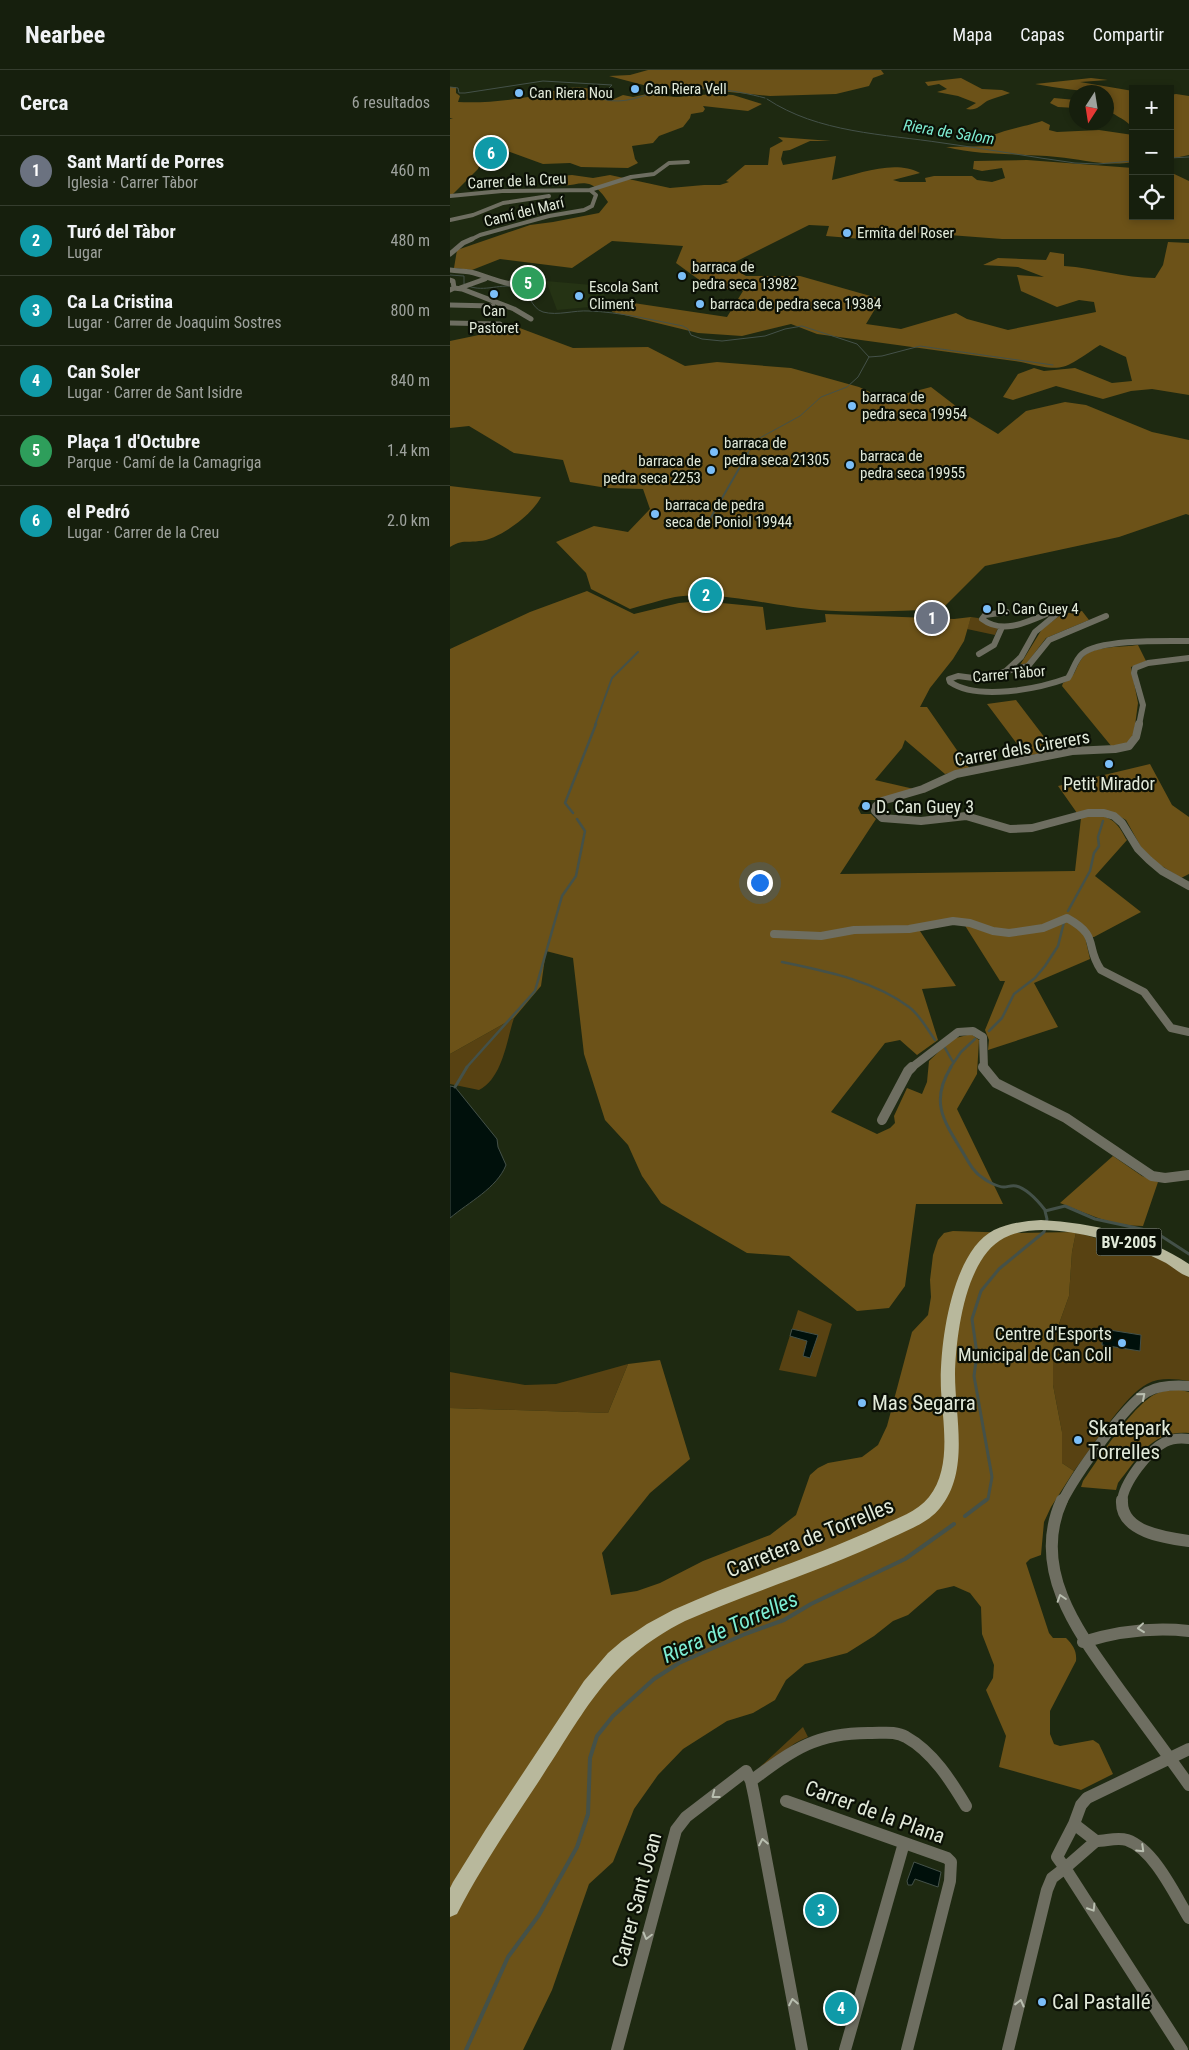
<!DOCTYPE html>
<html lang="es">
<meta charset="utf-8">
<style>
:root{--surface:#161f0d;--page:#1f2716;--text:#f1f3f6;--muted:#9ea29d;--line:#353d2e;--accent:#db2777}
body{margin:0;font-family:"Roboto Condensed",sans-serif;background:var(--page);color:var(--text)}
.controls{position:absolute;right:15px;top:15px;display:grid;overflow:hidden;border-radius:0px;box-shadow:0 2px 8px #0003}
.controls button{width:45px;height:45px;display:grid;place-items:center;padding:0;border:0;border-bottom:1px solid var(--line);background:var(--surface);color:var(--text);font:25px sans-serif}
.compass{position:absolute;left:619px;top:15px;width:45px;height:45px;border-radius:50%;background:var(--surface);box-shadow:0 2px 8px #0003;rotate:192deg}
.you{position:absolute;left:309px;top:812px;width:18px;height:18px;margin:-12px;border:4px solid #fff;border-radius:50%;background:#1a73e8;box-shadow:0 0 0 8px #1a73e833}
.badge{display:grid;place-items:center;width:32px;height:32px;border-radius:50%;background:var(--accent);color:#fff;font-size:16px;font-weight:700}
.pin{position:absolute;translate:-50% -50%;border:2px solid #fff;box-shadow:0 1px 5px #0006}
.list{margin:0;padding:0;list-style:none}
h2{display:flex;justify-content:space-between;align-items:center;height:65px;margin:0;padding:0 20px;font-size:21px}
h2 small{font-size:16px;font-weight:400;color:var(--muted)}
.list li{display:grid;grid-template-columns:32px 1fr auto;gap:15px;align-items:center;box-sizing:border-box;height:70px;padding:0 20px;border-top:1px solid var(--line)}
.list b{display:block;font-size:19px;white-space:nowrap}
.list p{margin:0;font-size:16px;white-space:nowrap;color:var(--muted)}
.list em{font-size:16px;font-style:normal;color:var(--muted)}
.icon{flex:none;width:28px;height:28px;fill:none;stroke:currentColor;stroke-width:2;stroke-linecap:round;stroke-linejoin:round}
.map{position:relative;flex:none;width:739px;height:1980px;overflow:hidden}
header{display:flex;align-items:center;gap:30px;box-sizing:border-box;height:70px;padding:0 25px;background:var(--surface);border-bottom:1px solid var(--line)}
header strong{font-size:24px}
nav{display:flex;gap:28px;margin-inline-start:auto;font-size:18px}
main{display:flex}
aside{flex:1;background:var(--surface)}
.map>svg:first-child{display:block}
.built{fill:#253314}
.green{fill:#584212}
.forest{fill:#6c5218}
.water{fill:#00100b;stroke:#445149}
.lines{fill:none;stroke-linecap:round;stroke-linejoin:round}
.stream-far4{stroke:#445149;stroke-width:1}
.stream-far3{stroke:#445149;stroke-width:2}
.stream-far2{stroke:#445149;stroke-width:2.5}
.stream-far1{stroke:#445149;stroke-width:3}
.stream{stroke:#445149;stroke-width:4}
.street-far5{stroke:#6e6e61;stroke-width:4}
.street-far4{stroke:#6e6e61;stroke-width:5}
.street-far3{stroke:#6e6e61;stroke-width:6}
.street-far2{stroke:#6e6e61;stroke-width:8}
.street-far1{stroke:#6e6e61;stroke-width:10}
.street{stroke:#6e6e61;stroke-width:12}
.primary{fill:#b8b89c;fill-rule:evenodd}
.oneway{stroke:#b9bfb0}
.poi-dot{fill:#7bbef8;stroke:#0b1006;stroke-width:2}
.labels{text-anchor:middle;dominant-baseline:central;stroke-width:4.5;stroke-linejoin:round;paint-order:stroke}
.far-poi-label{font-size:15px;fill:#e2eada;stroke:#0b1006;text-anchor:start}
.far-street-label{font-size:15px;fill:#e2eada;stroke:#0b1006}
.far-water-label{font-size:16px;font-style:italic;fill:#7dedd3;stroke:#0b1006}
.shield{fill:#0b1006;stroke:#a2a99a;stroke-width:1}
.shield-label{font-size:16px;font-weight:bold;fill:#e2eada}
.street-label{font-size:18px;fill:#e2eada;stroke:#0b1006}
.poi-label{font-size:18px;fill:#e2eada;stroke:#0b1006}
.near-poi-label{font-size:21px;fill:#e2eada;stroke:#0b1006;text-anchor:start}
.near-street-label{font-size:21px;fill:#e2eada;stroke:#0b1006}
.near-water-label{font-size:22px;font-style:italic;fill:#7dedd3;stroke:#0b1006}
</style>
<header>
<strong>Nearbee</strong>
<nav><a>Mapa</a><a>Capas</a><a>Compartir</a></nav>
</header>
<main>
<aside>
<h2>Cerca<small>6 resultados</small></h2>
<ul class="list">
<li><span class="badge" style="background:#6b7280">1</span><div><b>Sant Martí de Porres</b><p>Iglesia · Carrer Tàbor</p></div><em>460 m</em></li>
<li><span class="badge" style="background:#0f9aa8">2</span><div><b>Turó del Tàbor</b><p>Lugar</p></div><em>480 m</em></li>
<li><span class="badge" style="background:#0f9aa8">3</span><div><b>Ca La Cristina</b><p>Lugar · Carrer de Joaquim Sostres</p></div><em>800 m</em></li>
<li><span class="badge" style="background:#0f9aa8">4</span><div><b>Can Soler</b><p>Lugar · Carrer de Sant Isidre</p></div><em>840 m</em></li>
<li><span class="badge" style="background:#2e9e5b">5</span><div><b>Plaça 1 d'Octubre</b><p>Parque · Camí de la Camagriga</p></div><em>1.4 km</em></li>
<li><span class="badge" style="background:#0f9aa8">6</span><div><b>el Pedró</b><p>Lugar · Carrer de la Creu</p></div><em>2.0 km</em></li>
</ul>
</aside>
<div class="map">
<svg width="739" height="1980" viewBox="0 0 739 1980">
<rect width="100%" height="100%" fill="#1e2911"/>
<path class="built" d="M96,211l46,4 12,9 6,14 -20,-1 -33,3z"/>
<path class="green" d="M521,547l7,1 20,10 -3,7 -28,-6z
M64,948c-8,24 -11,59 -35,72l-29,-6v-30z
M626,1162l84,26 29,18v105c-14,-2 -29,-4 -42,3 -23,12 -56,65 -73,87l-12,-8v-31l-9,-47v-34l2,-16 14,-39 3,-44z
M348,1240l34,14 -16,53 -37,-7z
M178,1294l-20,49 -158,-5v-36l75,13 31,-1z
M353,1657l5,10c-20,7 -30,23 -48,30z"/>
<path class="forest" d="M198,0h233l3,4 -11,4 -4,8 -33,8 -66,2 -80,-8 -21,1 -10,4 -9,-1 1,-5 -42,-11 21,-1z
M511,8l21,11 20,1 8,3c-7,3 -17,5 -23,8 -7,5 -11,10 -21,8l10,-6 -18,-7 -21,-4 10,-3 -8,-5 -11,2 -3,-4z
M641,8l17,2 -28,2 53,9v38c-6,-11 -22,-13 -27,-23 -1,-3 0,-10 0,-14 -23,0 -48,-4 -71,-8z
M0,17h6v6l4,3 -2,6c23,1 47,-1 70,-5 21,-4 47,-15 68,-6l-3,8h21l9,-4 10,2 14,-3 29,3 38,-3 19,1 29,9 -14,7 -45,-5 2,3 -2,3 -12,2 -1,4 -7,9 -24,9 -6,7 -21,3 3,13 3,4 -10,5 -47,-1 -11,-4 -27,1 -36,-13 -22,1 -7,17 -28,28v-78h3l-3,-1z
M726,24l13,2v59l-19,4v-64z
M604,28l22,2v8l-18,-1 -8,-4z
M592,51l8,4 -1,5 8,2 42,-2 34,5v27c-26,5 -51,-3 -76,-5 -38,-4 -75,-1 -111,-10l47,-1 -5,-8c7,-6 43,-13 54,-17z
M328,67l53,4h-21l-20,9 -7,1 -2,8 2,6 53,-9 -4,24c27,-6 62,-21 88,-7l-27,7 7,2h26l-1,-4 9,-2h38l5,4 15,2 13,-4 -3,-10 -20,3 -9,-2 1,-8 53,-1 106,8v48h37v-44l19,9v58h-187l-119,-9 -21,9 -36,-3 3,-10 -20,-1 -80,40 17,11h54l81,23 -15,25 35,5 55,-16 11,6 41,11 88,-18 -2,-10 -15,-2 -22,7 -36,-16 -4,-16 27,2 -26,-10 -35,-2 15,-7 48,2 4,-8 14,2v12c31,2 60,12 91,12l8,-13 5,-23 21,1v152l-37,-6 -21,2 -28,8 -47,-13 -43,14 -10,-3 15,-23 16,-6 10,3 31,-3 37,15 20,-2 -6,-24 -26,-12c-37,24 -34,28 -79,17l-204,-28 -26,-10 -49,12 -44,-3 -86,-21 8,-11 107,16 16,-26 -34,-4 -33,-24 7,-17 -71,-5 -40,27 -72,-9 -28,11 -18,-2 3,-18 73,-25 23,-3 46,-9 9,-11c-21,-33 -30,-11 -57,-18l-3,-7 24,-2 21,3 17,-3 60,13 34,-3h16l9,-3 -3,-1 19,-16h23l2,-17 13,-7z
M67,257l56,21 75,-1 37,19 32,-4 74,6 68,19 26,12 46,-12 39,30 28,17 28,-23 39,-9 21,3 66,27 37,8v75l-3,-1 -67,23 -134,29 -43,43c-40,2 -82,4 -123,1 -43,-3 -101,-20 -144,-13 -15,3 -30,8 -45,12l-39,-20 -5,-16 -30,-31 38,-16 34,6 22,-23 -7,-20 -36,-1 -37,-6 -7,-22 -49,-7 -45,-27 -19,2v-87z
M0,416l91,11c-8,17 -42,43 -62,44 -14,2 -16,-2 -29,6z
M137,521l47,23 45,-11 22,-2 62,6 3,23 60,-8 -1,-8 129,5 17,-2 -7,24 -11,18 -23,29 -10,19h7l43,62 -25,5 -40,-34 -3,8 -27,32 39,9 -36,11h-16l-4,8 3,6h10l5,5 -36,55 235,-3 6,-53c24,-5 34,-1 45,21l1,1 -32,36 46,36 -47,25h-9l5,22 -56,24 24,44 -70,23 1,-10 -4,-10 20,-49h-5l-36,-57 -8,-1 -36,8 36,55 -34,3 16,51 -21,15 -17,-15 -15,3 -54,69 46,22 13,-6 5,-5 -1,-7 13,-28 15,6 5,-12 2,-21 23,-22 19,-5 8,6 -2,34 -20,35 46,95h-87l-11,82 -16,22 -32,3 -68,-55 -42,-3 -86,-50 -19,-27 -14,-31 -23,-25 -21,-66 -11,-96 -27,-7 -5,35 -27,32 -64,36v-405l80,-37z
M632,541l7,9 -43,18 -19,25 -7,2 22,-36 20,-15z
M688,575l8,16 -15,6 7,36 -4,30 -6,10 -16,4 -50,-61 1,-3c15,-7 11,-16 21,-27 9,-10 41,-9 54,-11z
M566,630l39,51 -29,5 -39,-52z
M700,694l22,41 17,12v57l-8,4 -24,-15 -16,-16 -15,-27 -9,-5 -40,-2 -19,-27z
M663,1086l29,20 16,6 -15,44c-31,0 -55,-12 -83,-23z
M503,1161l62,2 61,-1 -4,20 -3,44 -14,39 -2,16v34l9,47v31l12,8 -23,36 -7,15 -3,33 -11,4 -4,4 23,70 4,5h13c7,7 11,13 10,23l-26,50v23l4,10 6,2 33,-6 6,4 14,30 -32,16 -82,-23 7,-31 -20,-46 7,-12 1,-13 -12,-31 -1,-27 -11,-14 -16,-7 -17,4 -29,25 -15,6 -19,15 -27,17 -42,11 -19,16 -11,20 -22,13 -26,8 -44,28 -25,26 -24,34 -21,53 -24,22 -37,106 -29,60h-73v-642l158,5 20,-49 32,-4 30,99 -40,34 -48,60 9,42 26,-4 23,-8 43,-22 67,-26 26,-20 14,-40 8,-7 10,-5 34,-6 16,-12 9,-19 25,-94 16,-17 3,-18 -1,-17 3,-25 5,-15 6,-7z
M731,1320l8,2v41c-38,-3 -50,24 -71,50l-2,7 -35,-3 2,-6c15,-21 52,-80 75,-88 7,-3 15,-3 23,-3z"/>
<path class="water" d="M0,1016l5,1 42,52 1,8 8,18c-9,23 -37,37 -56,53z
M342,1259l26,6 -8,23 -7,-2 4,-15 -17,-5z
M653,1259l38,6 -1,16 -38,-6z
M464,1792l27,10 -3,15 -23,-8 -3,6h-4l-1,-4z"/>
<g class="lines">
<path class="stream-far4" d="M0,17l8,1 1,5h6l78,-12 69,4 -11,11
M201,23c28,-12 85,-3 114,5
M150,26l-1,2c17,6 34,2 50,-4
M317,29c51,34 117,35 176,44 44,6 88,14 132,20l23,1 35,-3
M720,88l19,-1
M0,205l14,1v8c18,10 34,-1 52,3 14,3 14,21 27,25 15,4 31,-2 46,-1 31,1 63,9 94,15l5,3 3,6 11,4 20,2 43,-5 20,-7 17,-3 55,18 12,13 13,-1 38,-10 133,19
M297,384l9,-14 44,-24 21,-19 26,-10 11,-10 11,-20"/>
<path class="stream-far3" d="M260,449l38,-66
M145,655l17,-47 26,-26"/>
<path class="stream-far2" d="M123,743l-8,-10 31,-79
M618,841l22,-40 4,-18 5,-7 -1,-9 5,-16
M332,892c42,9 91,18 127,45 11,8 18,22 26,33
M539,961l13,-13 12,-24 21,-16 10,-12 13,-20 6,-24
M495,978l8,14
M16,998l69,-77 27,-95 14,-20 9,-45 -8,-12
M500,998l11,-16 14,-13"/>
<path class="stream-far1" d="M501,997c-21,34 -8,53 11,84 6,10 11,21 21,27 5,4 15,9 21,9 4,0 7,-2 12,-1 12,3 22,15 29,24
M5,1017l12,-20
M534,1432l4,-3 4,-22 -18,-101 3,-22 -5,-35 9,-28 18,-22 45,-37 3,-13 -2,-8 20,-5 30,13 60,13 34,22"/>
<path class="stream" d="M515,1446l21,-16
M16,1980l42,-93 31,-42 38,-68 11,-33 2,-56 7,-22 16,-20 41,-37 25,-16 66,-29 39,-14 27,-16 94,-45 49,-35"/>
<path class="street-far5" d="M0,126l52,-5 88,-1 41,-13 23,-3 15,-11 19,-1
M0,150l23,-5 30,-12 46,-7
M20,170l10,-5 69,-19 35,-6 8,-4 4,-11 -6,-5"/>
<path class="street-far4" d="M0,184l13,-11 9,-4
M0,200c7,1 14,1 20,2 22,5 47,20 70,10l-7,-3 -23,4
M0,210l3,1 1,7
M10,218l25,-9
M0,220l4,-2 8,1 52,20 17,10
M0,235l43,1
M0,253l50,1"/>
<path class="street-far3" d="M557,542l-22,3 -3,4c22,17 49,1 71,-8l5,2 -23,19 -14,25 -15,14 -25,8 -23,-3 -9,3 1,3c28,19 88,7 118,-4 5,-7 7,-18 14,-24 17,-15 84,-13 107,-13
M529,584l15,-9 8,-18
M557,601l21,-5 21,-26 57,-24
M689,655l4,-20 -9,-32 1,-5 13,-5 41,-5"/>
<path class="street-far2" d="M689,654l-3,13 -7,9 -14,3 -43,2 -116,23 -33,15 -41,12 -6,5 -1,5 7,7 39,3 45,-5 44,13 22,-1 56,-15h16l10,3 8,7 16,26 11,11 13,11 27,15
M324,864l47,2 33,-6 55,-1 44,-8 17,2 23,8 16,2 34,-5 24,-10c34,19 17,27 34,52l43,22 27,36 18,4
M461,998l47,-36 15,-1 10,6 1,31"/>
<path class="street-far1" d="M533,997l13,16 70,35 86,58 13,2 24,-3
M432,1050l26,-49 4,-4
M612,1432c13,-26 62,-96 85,-110 13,-7 28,-7 42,-6
M672,1432c1,-19 27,-52 43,-60 8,-4 16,-4 24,-3"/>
<path class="street" d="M612,1430c-33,72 20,137 60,193 22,30 45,61 67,92
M672,1430c-2,32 44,38 67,41
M633,1572c36,-11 69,-15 106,-11
M301,1711c43,-32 66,-49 121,-48 12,0 24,-2 34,4 27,15 45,44 60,69
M336,1731l161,57 4,4 -1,19 -43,169
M624,1754l7,-19 6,-7 102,-49
M624,1754l22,17 -31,27 -8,-11z
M646,1771c10,0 21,-4 31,-1 27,9 48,55 62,78
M167,1980l59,-220 10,-13 60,-46 5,10 3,14 48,255
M395,1980l59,-207
M558,1980l39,-160 5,-12 13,-10 117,182"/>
<path class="primary" d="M591,1150c52,3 105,15 148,44v13c-9,-3 -15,-9 -23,-14 -21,-11 -45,-19 -68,-25 -28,-7 -68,-14 -94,0 -39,20 -48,98 -49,136 0,44 15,97 -15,134 -12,15 -32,22 -49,30 -67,32 -138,53 -206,83 -79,40 -100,91 -146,160 -29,44 -58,86 -82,133l-7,3v-29l3,-6 33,-53 98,-148 24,-28 14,-12 25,-17 26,-14c68,-31 140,-52 208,-84 16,-8 36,-14 48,-29 23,-29 14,-73 12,-107 -2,-43 10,-138 53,-160 15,-7 31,-9 47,-10z"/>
</g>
<defs><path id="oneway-chevron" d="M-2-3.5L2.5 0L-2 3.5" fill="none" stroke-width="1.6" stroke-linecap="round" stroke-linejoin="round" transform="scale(1.25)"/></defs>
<g class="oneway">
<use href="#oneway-chevron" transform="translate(692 1326) rotate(-41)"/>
<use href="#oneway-chevron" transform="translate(611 1528) rotate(-108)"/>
<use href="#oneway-chevron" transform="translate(691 1558) rotate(174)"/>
<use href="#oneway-chevron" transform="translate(265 1725) rotate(143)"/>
<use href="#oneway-chevron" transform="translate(313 1772) rotate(-101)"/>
<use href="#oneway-chevron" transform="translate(691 1779) rotate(44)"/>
<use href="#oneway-chevron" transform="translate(642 1838) rotate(58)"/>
<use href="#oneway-chevron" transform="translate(197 1866) rotate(105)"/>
<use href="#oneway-chevron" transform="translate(343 1932) rotate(-101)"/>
<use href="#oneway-chevron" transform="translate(570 1933) rotate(-76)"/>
</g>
<g class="poi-dot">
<circle cx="185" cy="19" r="5"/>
<circle cx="69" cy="23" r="5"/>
<circle cx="397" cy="163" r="5"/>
<circle cx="232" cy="206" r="5"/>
<circle cx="44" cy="224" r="5"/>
<circle cx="129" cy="226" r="5"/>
<circle cx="250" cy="234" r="5"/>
<circle cx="402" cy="336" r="5"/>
<circle cx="264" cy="382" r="5"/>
<circle cx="400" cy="395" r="5"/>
<circle cx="261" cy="400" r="5"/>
<circle cx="205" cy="444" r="5"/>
<circle cx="537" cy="539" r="5"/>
<circle cx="659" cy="694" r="5"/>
<circle cx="416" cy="736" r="5"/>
<circle cx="672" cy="1273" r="5"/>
<circle cx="412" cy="1333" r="5"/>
<circle cx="628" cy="1370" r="5"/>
<circle cx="592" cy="1932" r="5"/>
</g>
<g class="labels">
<g class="far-poi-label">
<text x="195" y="19">Can Riera Vell</text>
<text x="79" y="23">Can Riera Nou</text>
<text x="407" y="163">Ermita del Roser</text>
<text x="242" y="197">barraca de<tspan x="242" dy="17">pedra seca 13982</tspan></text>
<text x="139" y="217">Escola Sant<tspan x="139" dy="17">Climent</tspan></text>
<text x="260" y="234">barraca de pedra seca 19384</text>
<text x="44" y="241" text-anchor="middle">Can<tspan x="44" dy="17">Pastoret</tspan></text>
<text x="412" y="327">barraca de<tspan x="412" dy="17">pedra seca 19954</tspan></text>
<text x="274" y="373">barraca de<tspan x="274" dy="17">pedra seca 21305</tspan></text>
<text x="410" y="386">barraca de<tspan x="410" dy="17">pedra seca 19955</tspan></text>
<text x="251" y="391" text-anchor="end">barraca de<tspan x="251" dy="17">pedra seca 2253</tspan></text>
<text x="215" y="435">barraca de pedra<tspan x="215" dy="17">seca de Poniol 19944</tspan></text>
<text x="547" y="539">D. Can Guey 4</text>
</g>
<g class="far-street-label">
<text transform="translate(67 111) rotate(-3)">Carrer de la Creu</text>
<text transform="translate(74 142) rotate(-14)">Camí del Marí</text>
<text transform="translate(559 604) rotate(-5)">Carrer Tàbor</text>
</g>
<g class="far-water-label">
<text transform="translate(499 62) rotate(9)">Riera de Salom</text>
</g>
<rect class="shield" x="646.5" y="1158.5" width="65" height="27" rx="4"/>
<g class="shield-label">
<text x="679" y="1172">BV-2005</text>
</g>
<g class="street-label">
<text transform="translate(572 678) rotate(-10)">Carrer dels Cirerers</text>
</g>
<g class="poi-label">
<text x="659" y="713">Petit Mirador</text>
<text x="426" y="736" text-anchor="start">D. Can Guey 3</text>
<text x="662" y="1263" text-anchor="end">Centre d'Esports<tspan x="662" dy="21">Municipal de Can Coll</tspan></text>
</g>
<g class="near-poi-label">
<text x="422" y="1333">Mas Segarra</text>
<text x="638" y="1358">Skatepark<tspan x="638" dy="24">Torrelles</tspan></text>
<text x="602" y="1932">Cal Pastallé</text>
</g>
<g class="near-street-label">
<text transform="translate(360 1468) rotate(-22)">Carretera de Torrelles</text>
<text transform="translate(425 1742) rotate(20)">Carrer de la Plana</text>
<text transform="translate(187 1830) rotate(-75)">Carrer Sant Joan</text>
</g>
<g class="near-water-label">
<text transform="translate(280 1557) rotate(-24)">Riera de Torrelles</text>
</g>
</g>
</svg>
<div class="controls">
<button>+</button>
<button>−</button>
<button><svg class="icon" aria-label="locate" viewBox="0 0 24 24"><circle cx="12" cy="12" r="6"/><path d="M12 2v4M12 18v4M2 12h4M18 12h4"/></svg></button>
</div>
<svg class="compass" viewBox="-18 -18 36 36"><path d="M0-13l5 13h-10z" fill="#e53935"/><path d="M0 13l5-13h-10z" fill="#9ea29d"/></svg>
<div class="you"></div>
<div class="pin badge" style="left:482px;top:548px;background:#6b7280">1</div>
<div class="pin badge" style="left:256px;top:525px;background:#0f9aa8">2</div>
<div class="pin badge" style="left:371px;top:1840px;background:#0f9aa8">3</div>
<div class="pin badge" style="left:391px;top:1938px;background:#0f9aa8">4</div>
<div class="pin badge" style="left:78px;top:213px;background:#2e9e5b">5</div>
<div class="pin badge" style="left:41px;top:83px;background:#0f9aa8">6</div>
</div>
</main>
